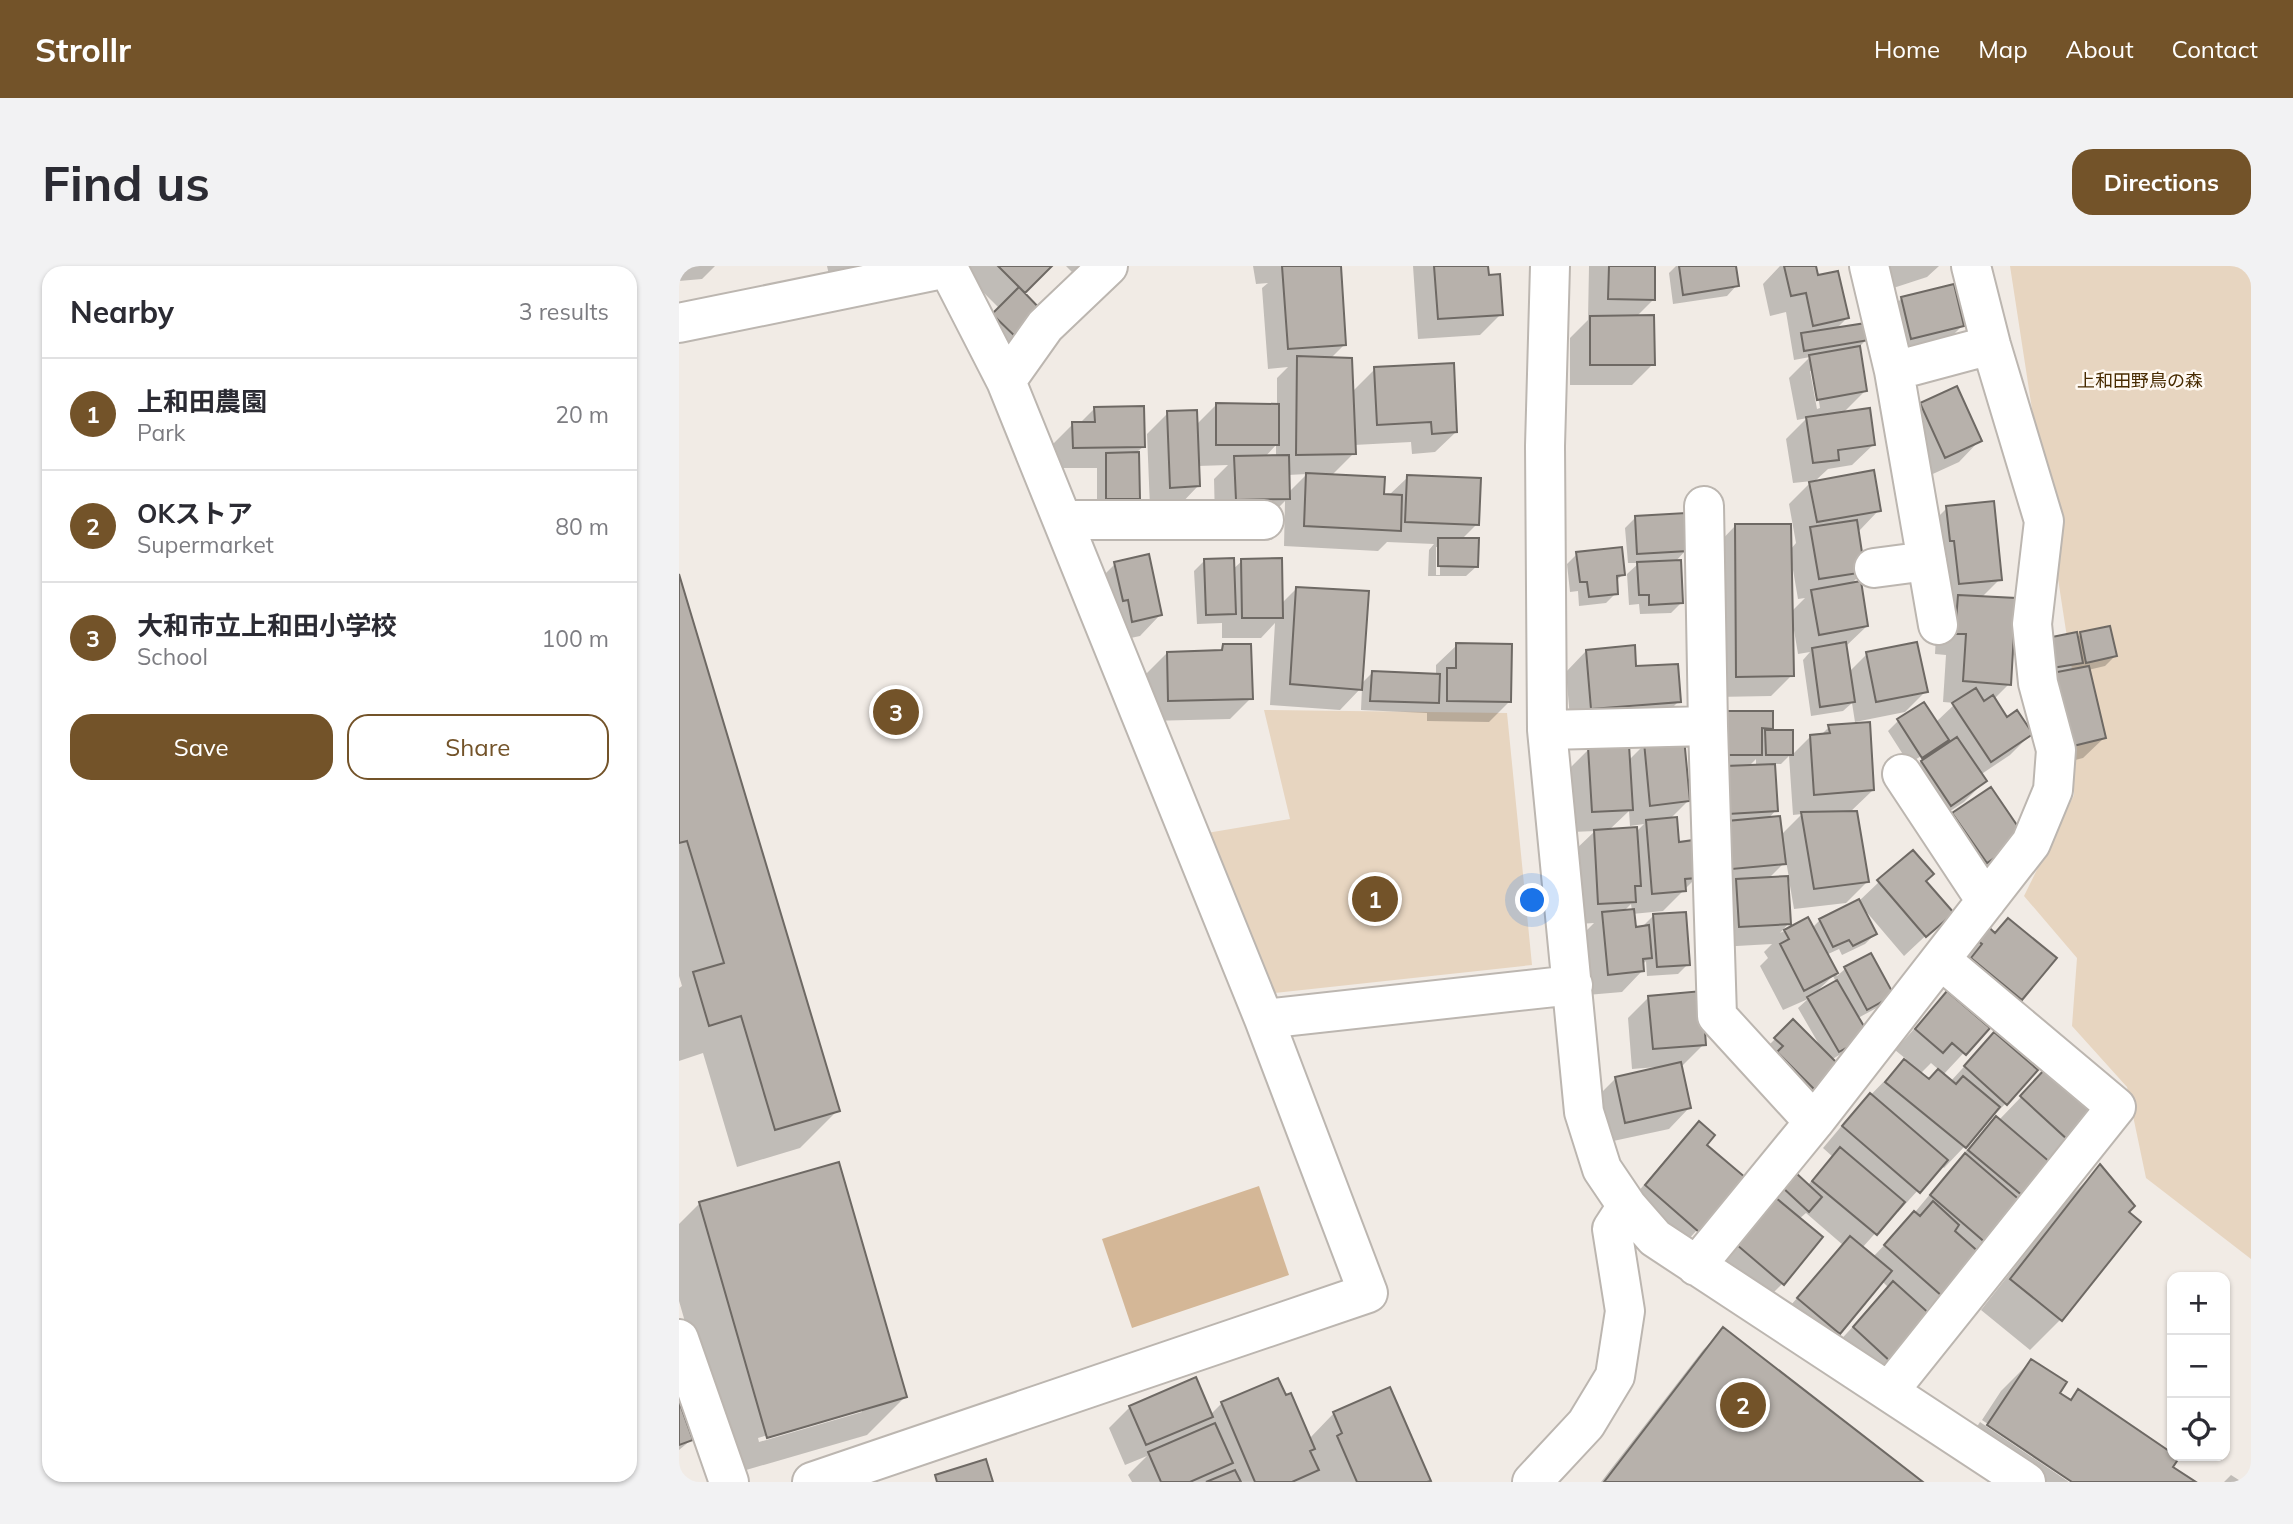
<!DOCTYPE html>
<meta charset="utf-8">
<style>
:root{--surface:#fff;--page:#f2f2f3;--text:#2b2b33;--muted:#7c7c81;--line:#e1e1e2;--accent:#735329}
body{margin:0;font-family:Mulish,"Noto Sans JP",sans-serif;background:var(--page);color:var(--text)}
.controls{position:absolute;right:21px;bottom:21px;display:grid;overflow:hidden;border-radius:14px;box-shadow:0 2px 5px #0004}
.controls button{width:63px;height:63px;display:grid;place-items:center;padding:0;border:0;border-bottom:2px solid var(--line);background:var(--surface);color:var(--text);font:35px sans-serif}
.you{position:absolute;left:854px;top:635px;width:24px;height:24px;margin:-18px;border:5px solid #fff;border-radius:50%;background:#1a73e8;box-shadow:0 0 0 10px #1a73e833}
.badge{display:grid;place-items:center;width:46px;height:46px;border-radius:50%;background:var(--accent);color:#fff;font-size:23px;font-weight:700}
.pin{position:absolute;translate:-50% -50%;border:4px solid #fff;box-shadow:0 2px 7px #0006}
.list{margin:0;padding:0;list-style:none}
h2{display:flex;justify-content:space-between;align-items:center;height:91px;margin:0;padding:0 28px;font-size:30px}
h2 small{font-size:23px;font-weight:400;color:var(--muted)}
.list li{display:grid;grid-template-columns:46px 1fr auto;gap:21px;align-items:center;box-sizing:border-box;height:112px;padding:0 28px;border-top:2px solid var(--line)}
.list b{display:block;font-size:26px;white-space:nowrap}
.list p{margin:0;font-size:23px;white-space:nowrap;color:var(--muted)}
.list em{font-size:23px;font-style:normal;color:var(--muted)}
.actions{display:flex;gap:14px;padding:21px 28px}
.actions a{flex:1;padding:16px 0;border:2px solid var(--accent);border-radius:21px;text-align:center;font-size:24px;color:var(--accent)}
.actions .main{background:var(--accent);color:#fff}
.icon{flex:none;width:38px;height:38px;fill:none;stroke:currentColor;stroke-width:2;stroke-linecap:round;stroke-linejoin:round}
.map{position:relative;flex:none;width:1572px;height:1216px;overflow:hidden;border-radius:21px}
header{display:flex;align-items:center;gap:42px;box-sizing:border-box;height:98px;padding:0 35px;background:var(--accent);color:#fff}
header strong{font-size:33px}
nav{display:flex;gap:38px;margin-inline-start:auto;font-size:24px}
.intro{display:flex;align-items:center;justify-content:space-between;box-sizing:border-box;height:168px;padding:0 42px}
h1{margin:0;font-size:49px}
.button{padding:18px 32px;border-radius:21px;background:var(--accent);color:#fff;font-size:24px;font-weight:700}
main{display:flex;gap:42px;padding:0 42px}
aside{flex:1;background:var(--surface);border-radius:21px;box-shadow:0 2px 5px #0004}
.map>svg:first-child{display:block}
.green{fill:#e7d5c0}
.water{fill:#d4b797}
.shadow{fill:#0003;fill-rule:evenodd}
.building{fill:#b7b1ab;stroke:#6e6964;stroke-width:2}
.lines{fill:none;stroke-linecap:round;stroke-linejoin:round}
.minor-casing{stroke:#bcb6b0;stroke-width:42}
.minor{stroke:#fff;stroke-width:38}
.labels{text-anchor:middle;dominant-baseline:central;stroke-width:5;stroke-linejoin:round;paint-order:stroke}
.park-label{font-size:18px;fill:#482b01;stroke:#fff9f2}
</style>
<header>
<strong>Strollr</strong>
<nav><a>Home</a><a>Map</a><a>About</a><a>Contact</a></nav>
</header>
<div class="intro"><h1>Find us</h1><a class="button">Directions</a></div>
<main>
<aside>
<h2>Nearby<small>3 results</small></h2>
<ul class="list">
<li><span class="badge">1</span><div><b>上和田農園</b><p>Park</p></div><em>20 m</em></li>
<li><span class="badge">2</span><div><b>OKストア</b><p>Supermarket</p></div><em>80 m</em></li>
<li><span class="badge">3</span><div><b>大和市立上和田小学校</b><p>School</p></div><em>100 m</em></li>
</ul>
<div class="actions"><a class="main">Save</a><a>Share</a></div>
</aside>
<div class="map">
<svg width="1572" height="1216" viewBox="0 0 1572 1216">
<rect width="100%" height="100%" fill="#f1ebe5"/>
<path class="green" d="M1331,0h241v993l-105,-81 -19,-91 -55,-61 5,-68 -53,-62 50,-101v-112z
M585,444l243,3 25,252 -275,30 -56,-161 89,-15z"/>
<path class="water" d="M580,920l30,89 -157,53 -30,-89z"/>
<path class="shadow" d="M0,0h36l-13,13 -23,2z
M148,0h39l-37,9z
M278,0h92l-27,27 22,22 -36,35 -25,-25 17,-16z
M387,0h25l-12,13z
M574,0h86l6,78 -15,15 22,33 23,-23 81,63 -21,20 -23,2 -1,-12 -57,3v8l-23,23 51,20h6l20,-19 69,47 -16,16 16,26 -11,10h-38l1,-26 5,-6 -47,-2 -9,9 -94,-5 1,-45 -18,18 -52,1 -1,-41 14,-14 -30,1v20l-20,21 -28,1 -3,-74 21,-21 28,12 20,-20h61v-27l11,-11 -20,2 -6,-81 6,-5 -12,1zM597,179v12h-11zM628,208l-19,19v-18zM757,281h4v28h-4z
M734,0h74v11l14,37 -21,21 -62,4z
M910,0h64v34l-17,17 17,47 -21,21h-62v-47l18,-18z
M997,0h58l3,19 -10,11 -54,8 -4,-31z
M1101,0h34l3,11 30,41 -12,12 32,9 -9,9 7,43 -22,22 30,32 -21,20 -24,4 -14,13 65,28 -20,21 4,41 -13,13 17,41 -22,21 4,25 18,-18 59,37 -21,21 -50,10 -3,-19 -9,8 -32,5 -8,-56 7,-8 -12,2 -5,-30 -2,1 1,50 -21,21 -55,1 -1,-150 20,-21 55,24 6,-7 -7,-39 23,-23 -19,2 -7,-44 21,-21 -10,2 -8,-42 21,-21 -16,3 -8,-48 -16,4 -7,-32zM1131,105h4l6,37 -3,1zM1111,298h2l6,35 7,-1 -14,14z
M1191,0h69l-12,11 -49,16z
M1223,32l60,28 -21,21 -50,12 -10,-40z
M1277,122l23,53 -20,21 -35,16 -24,-53 21,-20z
M416,142l49,38 -7,6 1,46 -10,10h-31v-40h-45v-23l21,-21h6z
M1268,242l53,71 -19,19 28,86 -15,15 13,20 24,15 -21,21 -30,20 5,6 -21,21 -35,23 -28,-42 21,-23 16,-10v-4l-25,15 -2,6 -23,-36 10,-10 25,-17 12,19 21,-20 -13,-1 3,-47 -11,-1 2,-37 -11,-88z
M956,252l51,32 -11,12 6,41 -10,10 -31,1 -1,-10 -10,1 -2,-31 12,-11h-11l-3,-35z
M898,288l46,20 -7,7v12l-10,10 -27,3 -1,-15 -8,1 -3,-28z
M525,295l28,9 10,-9 39,43 16,-16 64,96 11,-11 64,2v-10l21,-20 53,56 -21,21 -62,-1v-8l-66,-3 1,-23 -22,23 -70,-5 5,-82 -14,15h-39v-15l-25,1 -3,-53z
M436,298l45,51 -20,21 -28,6 -18,-57z
M0,314l159,530 -38,38 -63,19 -34,-114 -24,8v-73l3,-2 -3,-10z
M1402,368l34,22 -10,10 -17,4 16,68 -21,20 -35,9 -6,-90z
M545,380l27,52 -21,21 -82,2 -2,-47 21,-21 51,-1z
M907,385l49,17 44,33 -21,21 -87,7 -5,-57z
M1092,447v18l20,1v24l19,-19 10,-1 9,-9 44,63 -24,23 18,69 -21,21 -52,6 -5,-29 -2,1 2,42 -9,10 28,-14 4,9 8,-8 38,-18 21,-20 45,-1 27,31 -47,44 -40,-47 11,25 -10,10 -23,11 -3,-6 -13,6 11,21 8,-7 25,-14 22,40 -10,10 -24,13 -1,26 -26,16 6,6 -34,33 -38,-50 28,-28 27,25 -22,-38 10,-9 -25,11 -23,-44 8,-8 -4,-6 8,-8 -53,3 -13,-158 24,-24h-15zM1110,490l4,59 9,-1 -21,21 -13,-16 8,-9 -3,-46h8zM1077,493v7l-8,1zM1107,595l3,17 -21,1zM1154,710l3,6 -19,9z
M966,478l43,57 -18,18 7,25 19,34 -33,33 -31,3 2,14 9,-2 10,-10 35,48 -10,10 -31,2 -1,-15 -4,4v6l-20,21 -35,3 -5,-60 12,-12 -16,1 -5,-72 22,-21 -23,1 -4,-62 21,-21 39,12zM950,545l1,15 14,-2 -9,9 -26,-3zM952,638l1,7 -9,1z
M1275,549l48,42 -37,26 -32,-47z
M1315,668l61,24 -34,41 -21,21 -48,-41 10,-35z
M1268,727l40,35 -44,47 7,7 44,-48 12,69 -62,65 -3,-3 -43,47 -2,-2 -34,38 11,9 38,-40 65,-78 21,-21 2,2 47,-49 21,69 -21,21 -68,93 -53,58 -35,48 -21,21 -36,-33 56,-60 -7,-7 -44,52 -20,20 -40,-33 65,-75 -37,-32 -7,6 -16,64 -21,21 -45,-38 57,-68 22,-23 11,11 26,-29 -10,-9 27,-32 56,-57 -11,-9zM1252,797l8,7 -11,10 -8,-6z
M970,731l55,47 -21,21h-3l9,43 -20,21 -65,14 -9,-44 20,-20 43,-10 -1,-2 -25,2 -4,-51z
M1020,858l6,21 39,33 -67,74 -52,-45 54,-63z
M1421,901l-39,152 -31,31 -49,-40 89,-113z
M21,937l205,194 -38,38 -138,40 -50,-174v-77zM183,1142v4l-103,30 -1,-4z
M1044,1064l197,152h-319l102,-132z
M1352,1095l27,32 11,8 9,-9 99,66 -6,9 22,15h-118l-93,-62 19,-29z
M543,1137l87,36 25,-26 93,69h-295l-4,-7 19,-19 -22,9 -16,-37 21,-21 80,8z
M0,1140l12,34 -12,10z
M1301,1156l89,60h-72l-39,-26z
M1552,1209l11,7h-18z"/>
<path class="building" d="M319,0h54l-27,27z
M603,0h59l5,79 -58,4z
M755,0h54l1,9 11,-1 3,41 -65,4z
M930,0h46v34l-47,-1z
M1000,0h57l3,20 -56,9z
M1105,0h32l2,9 20,-4 11,47 -36,8 -7,-33 -15,3z
M1275,18l10,42 -53,13 -10,-42z
M340,21l27,28 -26,26 -28,-27z
M975,49l1,50h-65v-49z
M1187,57l3,17 -65,11 -3,-18z
M1181,80l7,45 -50,9 -8,-45z
M618,90l55,2 4,96 -60,1z
M775,97l3,69 -25,2 -1,-12 -54,3 -3,-58z
M1278,120l25,55 -37,17 -25,-55z
M537,137l63,1v41h-63z
M465,140l1,41 -72,1 -1,-26h23l-1,-15z
M1191,142l5,37 -37,5 1,10 -26,3 -7,-46z
M518,144l3,76 -30,2 -3,-77z
M460,186l1,47h-34v-46z
M610,189l1,44 -54,1 -2,-44z
M1195,204l7,41 -64,11 -8,-40z
M627,207l79,4 -1,17 18,1 -1,36 -97,-5z
M728,209l74,3 -2,47 -74,-3z
M1315,235l8,79 -43,4 -5,-43h-4l-4,-35z
M1007,247l2,38 -51,3 -2,-38z
M1178,254l8,52 -46,7 -9,-52z
M1056,258h56l3,152 -58,1z
M759,272h41l-1,29 -40,-1z
M943,281l3,28 -8,1 1,18 -29,3 -2,-15h-7l-4,-30z
M470,288l13,61 -30,7 -4,-22 -5,1 -9,-39z
M555,292l2,56 -30,1 -2,-56z
M603,292l1,60h-41l-1,-59z
M1002,294l2,43 -34,2v-10h-10l-2,-33z
M0,308l161,537 -65,19 -34,-114 -32,10 -16,-54 31,-9 -37,-122 -8,2z
M1182,315l7,45 -49,9 -8,-45z
M617,321l73,4 -7,99 -72,-6z
M1279,329l58,3 -5,87 -48,-4 3,-47h-11z
M1431,360l7,30 -31,7 -6,-31z
M1398,366l6,31 -31,5 -5,-30z
M1167,376l9,60 -35,5 -8,-59z
M1238,376l11,50 -52,10 -10,-50z
M777,377l56,1 -1,58 -64,-1v-33h9z
M544,378h28l2,55 -85,2 -1,-49 55,-2z
M956,379l1,21 42,-2 3,38 -90,7 -5,-59z
M1410,400l17,72 -37,9 -17,-74z
M693,405l68,3 -1,29 -69,-2z
M1297,422l8,13 9,-6 14,22 10,-7 16,24 -42,28 -39,-59z
M1245,436l25,38 -27,18 -25,-39z
M1045,445h49v18l-11,-1v27h-38z
M1191,456l4,68 -60,5 -4,-60 20,-2 -2,-8z
M1086,464h28v25h-27z
M1278,471l30,44 -36,25 -30,-45z
M1005,472l6,63 -40,5 -6,-64z
M950,479l4,65 -41,2 -4,-65z
M1096,498l3,47 -50,3 -2,-48z
M1312,521l34,50 -38,26 -35,-50z
M1178,545l12,71 -55,7 -13,-77z
M1101,550l6,48 -54,5 -5,-48z
M998,551l2,25 15,-2 3,38 -12,1 1,12 -34,3 -6,-74z
M958,561l4,59h-6l1,16 -38,2 -4,-74z
M1234,584l21,24 -8,7 28,32 -28,24 -49,-57z
M1109,610l3,48 -52,3 -3,-48z
M1180,633l18,35 -24,12 -4,-6 -16,7 -14,-28z
M955,643l2,18 13,-2 3,33 -9,1 1,12 -36,4 -6,-63z
M1007,646l4,53 -33,2 -4,-53z
M1129,651l30,56 -34,18 -24,-47 9,-5 -5,-9z
M1329,652l49,40 -35,42 -51,-42 11,-14 -12,-9 12,-14 13,12z
M1192,687l23,42 -27,15 -23,-43z
M1158,714l32,55 -30,17 -32,-55z
M1023,725l4,54 -53,4 -5,-53z
M1268,725l43,37 -24,27 -14,-12 -9,10 -28,-24z
M1114,753l47,47 -25,24 -38,-38 6,-6 -9,-8z
M1315,766l44,38 -31,35 -43,-39z
M1225,793l25,20 9,-10 18,15 7,-8 37,31 -34,41 -81,-66z
M1002,796l10,46 -66,15 -10,-46z
M1366,803l49,44 -25,28 -49,-45z
M1191,827l78,67 -28,33 -78,-67z
M1317,850l55,47 -28,33 -55,-46z
M1020,855l16,14 -8,10 39,33 -47,54 -54,-47z
M1161,881l65,55 -28,33 -65,-54z
M1286,887l57,49 -35,42 -57,-49z
M160,896l68,235 -140,41 -68,-236z
M1421,898l35,42 -6,6 12,10 -79,99 -52,-42z
M1117,907l26,24 -13,15 -27,-25z
M1097,932l47,39 -39,48 -47,-40z
M1254,935l26,24 -4,6 26,23 -39,42 -58,-51 30,-34 6,5z
M1171,970l42,35 -52,63 -43,-36z
M1214,1015l39,35 -41,46 -38,-35z
M1044,1061l200,155h-319z
M1352,1093l36,23 -7,11 11,7 7,-11 94,64v3l7,2 -6,9 23,15h-124l-85,-57z
M517,1111l17,40 -67,28 -17,-39z
M599,1112l8,17 5,-2 24,56 -5,2 9,19 -27,12h-37l-34,-80z
M711,1121l41,94 -4,1h-70l-20,-46 5,-3 -9,-21z
M0,1135l14,39 -14,5z
M536,1157l18,40 -43,19h-29l-13,-30z
M307,1193l7,23h-56l-2,-7z
M556,1204l6,12h-35z"/>
<g class="lines">
<defs>
<path id="minor" d="M871,0l-5,180 2,284 37,382 18,57 25,37 28,32 371,244
M1190,0l25,105 44,254
M0,57l269,-55
M1215,105l97,-26
M327,115l39,-55 63,-60
M1025,240l4,220
M384,254h201
M1195,302l53,-7
M868,464l161,-4 9,290 97,106
M1223,508l84,127
M585,753l309,-34
M1017,1000l118,-144 217,-279 22,-53 3,-40 -18,-67 -6,-59 12,-103 -53,-176 -20,-79
M0,1073l50,143
M1210,1125l227,-284 -175,-147
M133,1216l556,-189 -104,-274 -258,-638 -59,-115
M853,1216l54,-58 29,-48 10,-65 -13,-82 15,-23"/>
</defs>
<use href="#minor" class="minor-casing"/>
<use href="#minor" class="minor"/>
</g>
<g class="labels">
<g class="park-label">
<text x="1461" y="114">上和田野鳥の森</text>
</g>
</g>
</svg>
<div class="controls">
<button>+</button>
<button>−</button>
<button><svg class="icon" aria-label="locate" viewBox="0 0 24 24"><circle cx="12" cy="12" r="6"/><path d="M12 2v4M12 18v4M2 12h4M18 12h4"/></svg></button>
</div>
<div class="you"></div>
<div class="pin badge" style="left:696px;top:633px">1</div>
<div class="pin badge" style="left:1064px;top:1139px">2</div>
<div class="pin badge" style="left:217px;top:446px">3</div>
</div>
</main>
